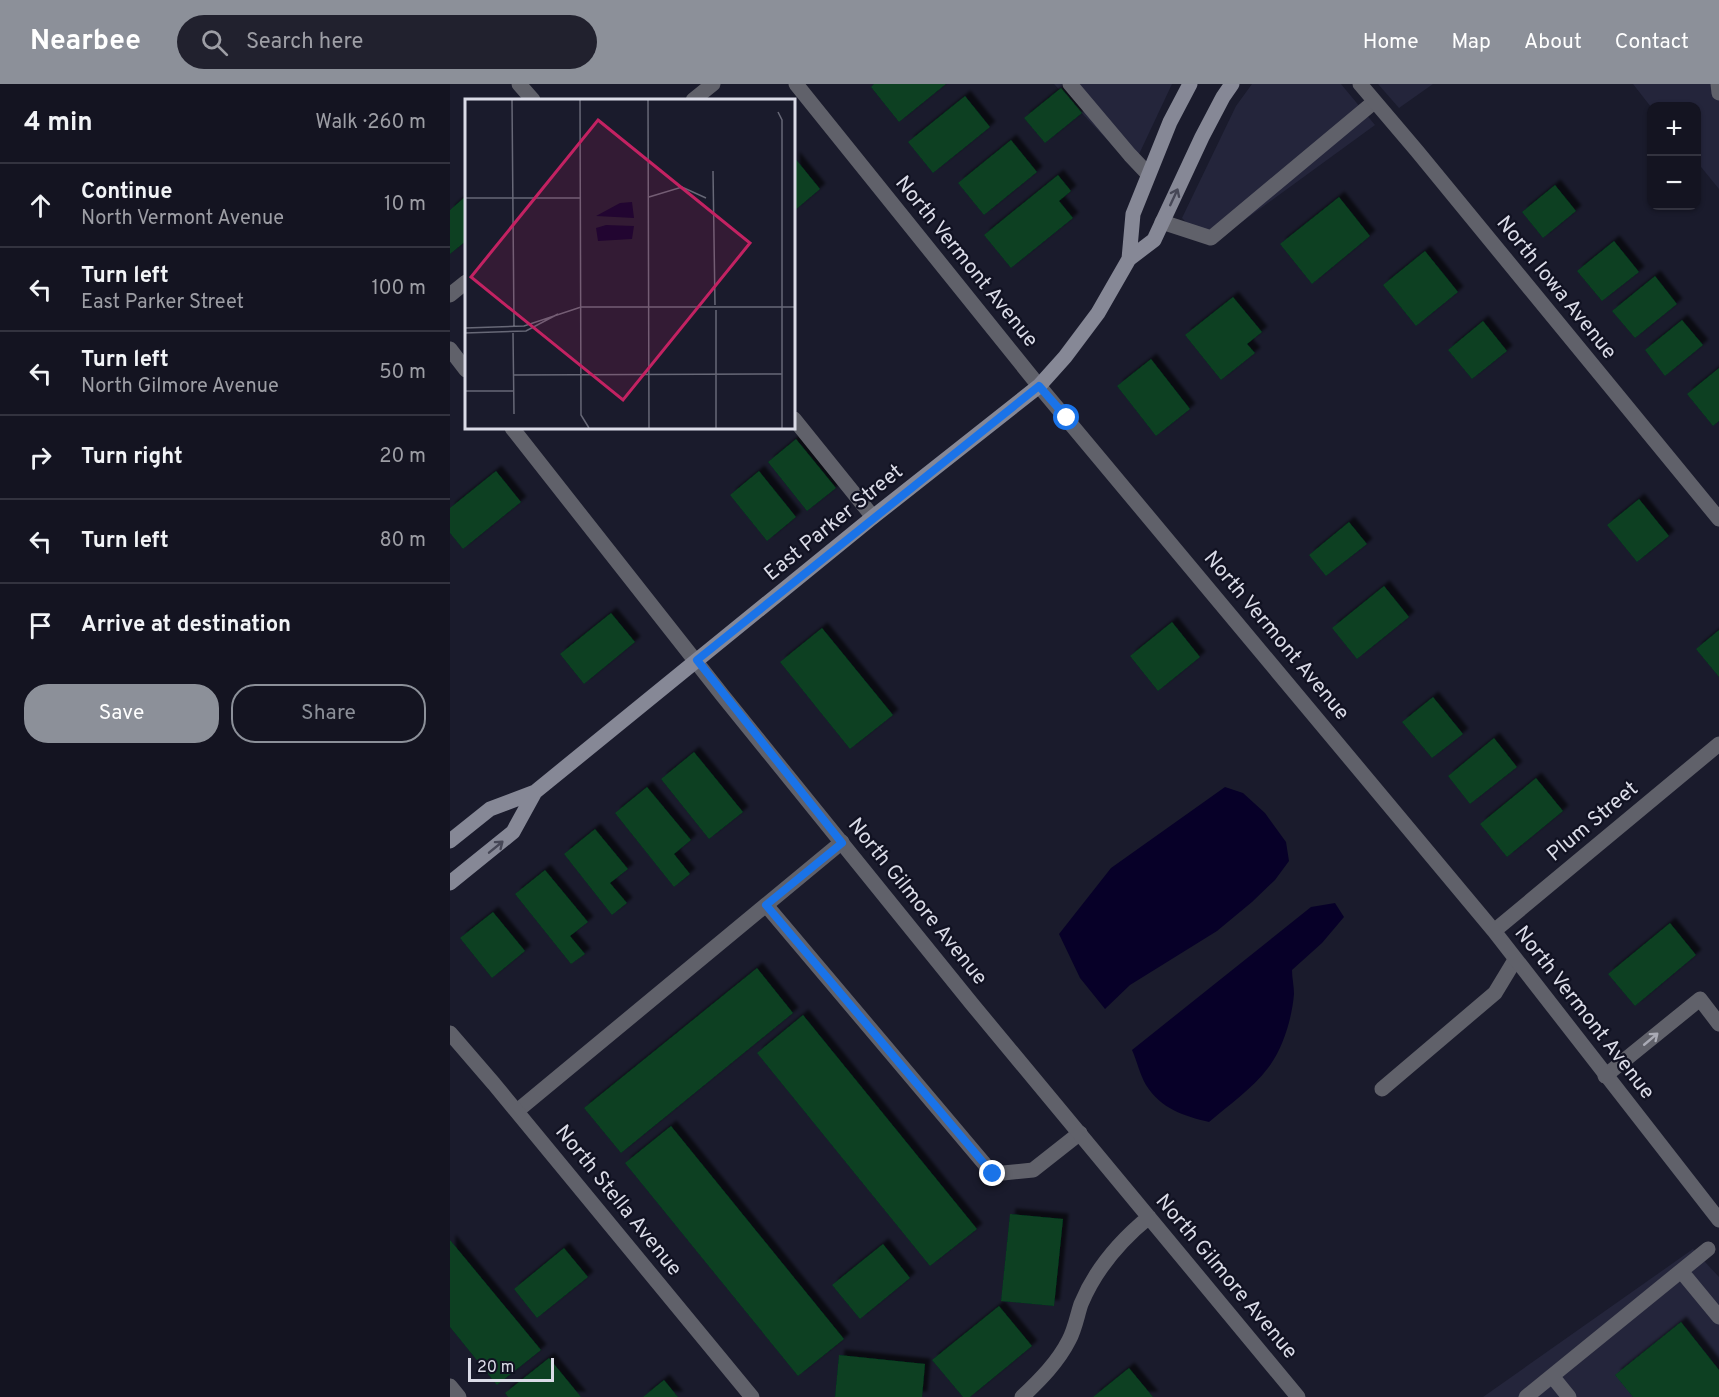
<!DOCTYPE html>
<meta charset="utf-8">
<style>
:root{--surface:#141421;--page:#21212e;--text:#f1f3f6;--muted:#9d9ea5;--line:#33333f;--accent:#8c9099}
body{margin:0;font-family:Overpass,sans-serif;background:var(--page);color:var(--text)}
.controls{position:absolute;right:18px;top:18px;display:grid;overflow:hidden;border-radius:12px;box-shadow:0 2px 4px #0004}
.controls button{width:54px;height:54px;display:grid;place-items:center;padding:0;border:0;border-bottom:2px solid var(--line);background:var(--surface);color:var(--text);font:30px sans-serif}
.scale{position:absolute;left:18px;bottom:15px;width:86px;box-sizing:border-box;padding-left:6px;border:3px solid #dadbe7;border-top:0;font-size:16px;line-height:21px;white-space:nowrap;color:#dadbe7;-webkit-text-stroke:4px #111222;paint-order:stroke}
.stop{position:absolute;width:18px;height:18px;margin:-14px;border:4px solid #1a73e8;border-radius:50%;background:#fff}
.stop.end{background:#1a73e8;border-color:#fff;box-shadow:0 2px 6px #0008}
.list{margin:0;padding:0;list-style:none}
h2{display:flex;justify-content:space-between;align-items:center;height:78px;margin:0;padding:0 24px;font-size:26px}
h2 small{font-size:20px;font-weight:400;color:var(--muted)}
.list li{display:grid;grid-template-columns:39px 1fr auto;gap:18px;align-items:center;box-sizing:border-box;height:84px;padding:0 24px;border-top:2px solid var(--line)}
.list b{display:block;font-size:22px;white-space:nowrap}
.list p{margin:0;font-size:20px;white-space:nowrap;color:var(--muted)}
.list em{font-size:20px;font-style:normal;color:var(--muted)}
.actions{display:flex;gap:12px;padding:18px 24px}
.actions a{flex:1;padding:14px 0;border:2px solid var(--accent);border-radius:24px;text-align:center;font-size:21px;color:var(--accent)}
.actions .main{background:var(--accent);color:#fff}
.icon{flex:none;width:33px;height:33px;fill:none;stroke:currentColor;stroke-width:2;stroke-linecap:round;stroke-linejoin:round}
.map{position:relative;flex:none;width:1269px;height:1313px;overflow:hidden}
header{display:flex;align-items:center;gap:36px;box-sizing:border-box;height:84px;padding:0 30px;background:var(--accent);color:#fff}
header strong{font-size:28px}
nav{display:flex;gap:33px;margin-inline-start:auto;font-size:21px}
.search{width:420px;height:54px;background:var(--page);display:flex;align-items:center;gap:15px;box-sizing:border-box;padding:0 21px;border-radius:33px;color:var(--muted);font-size:22px}
main{display:flex}
aside{flex:1;background:var(--surface)}
.map>svg:first-child{display:block}
.built{fill:#24253b}
.water{fill:#070028}
.building{fill:#084120;filter:url(#shadow)}
.lines{fill:none;stroke-linecap:round;stroke-linejoin:round}
.lane{stroke:#60616a;stroke-width:15}
.street{stroke:#60616a;stroke-width:15}
.secondary{stroke:#868896;stroke-width:15}
.oneway{stroke:#464756}
.oneway2{stroke:#a9aab5}
.route{stroke:#1a73e8;stroke-width:8}
.labels{text-anchor:middle;dominant-baseline:central;stroke-width:4.5;stroke-linejoin:round;paint-order:stroke}
.street-label{font-size:21px;fill:#dadbe7;stroke:#111222}
.inset-road{fill:none;stroke:#676877;stroke-width:1.5}
.view{fill:#c32262;fill-opacity:0.15;stroke:#c32262;stroke-width:3}
.inset-edge{fill:none;stroke:#dadbe7;stroke-width:3}
</style>
<header>
<strong>Nearbee</strong>
<div class="search"><svg class="icon" aria-label="search" viewBox="0 0 24 24"><circle cx="10" cy="10" r="6"/><path d="M15 15l6 6"/></svg>Search here</div>
<nav><a>Home</a><a>Map</a><a>About</a><a>Contact</a></nav>
</header>
<main>
<aside>
<h2>4 min<small>Walk · 260 m</small></h2>
<ul class="list">
<li><svg class="icon" aria-label="ahead" viewBox="0 0 24 24"><path d="M12 20V5M6 11l6-6 6 6"/></svg><div><b>Continue</b><p>North Vermont Avenue</p></div><em>10 m</em></li>
<li><svg class="icon" aria-label="left" viewBox="0 0 24 24"><path d="M17 20v-9H6M10 6l-5 5 5 5"/></svg><div><b>Turn left</b><p>East Parker Street</p></div><em>100 m</em></li>
<li><svg class="icon" aria-label="left" viewBox="0 0 24 24"><path d="M17 20v-9H6M10 6l-5 5 5 5"/></svg><div><b>Turn left</b><p>North Gilmore Avenue</p></div><em>50 m</em></li>
<li><svg class="icon" aria-label="right" viewBox="0 0 24 24"><path d="M7 20v-9h11M14 6l5 5-5 5"/></svg><div><b>Turn right</b></div><em>20 m</em></li>
<li><svg class="icon" aria-label="left" viewBox="0 0 24 24"><path d="M17 20v-9H6M10 6l-5 5 5 5"/></svg><div><b>Turn left</b></div><em>80 m</em></li>
<li><svg class="icon" aria-label="arrive" viewBox="0 0 24 24"><path d="M6 21V4h12l-3 4 3 4H6"/></svg><div><b>Arrive at destination</b></div></li>
</ul>
<div class="actions"><a class="main">Save</a><a>Share</a></div>
</aside>
<div class="map">
<svg width="1269" height="1313" viewBox="0 0 1269 1313">
<defs>
<filter id="shadow"><feDropShadow dx="5.5" dy="-5.5" stdDeviation="1.5" flood-color="#0009"/></filter>
</defs>
<rect width="100%" height="100%" fill="#1a1b2c"/>
<path class="built" d="M604,0h118l-39,83z
M802,0h89l34,41 -166,121 -27,-28 54,-112z
M928,0h55l-34,24z
M1183,0h86v105l-22,-27 -1,-56 -45,1z
M1243,1165l26,28v120h-236z"/>
<path class="water" d="M775,703l18,6 22,20 21,29 3,19 -14,19 -23,22 -35,29 -87,54 -25,24 -25,-31 -21,-44 52,-66z
M885,819l9,14 -22,26 -30,27c0,8 2,16 2,24 -2,24 -11,55 -26,74 -16,21 -39,37 -59,54 -25,-6 -48,-13 -63,-37 -6,-10 -9,-24 -14,-35l179,-143z"/>
<path class="building" d="M424,0h72l-47,38 -28,-35z
M611,4l21,25 -37,30 -21,-25z
M515,12l25,31 -57,46 -25,-31z
M561,56l26,32 -53,43 -26,-32z
M344,73l26,32 -26,22z
M608,91l13,16 -12,10 14,17 -62,50 -27,-33z
M1105,101l21,26 -33,27 -21,-26z
M16,112v45l-16,13v-44z
M889,113l31,39 -58,48 -32,-40z
M1164,157l25,31 -37,29 -25,-30z
M975,167l33,41 -42,34 -33,-41z
M1205,192l22,28 -42,34 -23,-27z
M783,213l29,35 -15,12 8,9 -34,27 -36,-45z
M1232,236l21,25 -38,31 -20,-26z
M1033,237l24,30 -35,28 -24,-29z
M701,275l39,50 -34,27 -39,-50z
M1269,284v53l-6,5 -26,-32z
M346,355l40,49 -29,23 -39,-49z
M46,387l25,31 -58,47 -13,-16v-25z
M309,387l37,46 -29,24 -37,-46z
M1189,415l30,37 -32,26 -30,-37z
M899,438l18,22 -41,32 -17,-21z
M934,502l25,31 -52,42 -25,-31z
M161,529l24,29 -51,42 -24,-30z
M722,538l28,35 -42,34 -28,-35z
M372,544l71,87 -43,34 -70,-87z
M1269,546v47l-23,-28z
M983,613l30,37 -31,24 -30,-36z
M1044,654l23,29 -47,37 -22,-28z
M244,668l49,60 -34,27 -48,-60z
M1086,694l27,33 -56,46 -27,-33z
M197,703l44,53 -17,14 16,20 -16,13 -59,-74z
M145,745l33,40 -18,14 17,20 -15,12 -48,-61z
M95,786l43,52 -18,14 15,18 -14,10 -56,-70z
M43,828l32,39 -33,27 -32,-40z
M1220,839l26,32 -61,51 -27,-32z
M307,884l36,45 -172,140 -37,-45z
M353,931l174,214 -47,37 -173,-213z
M221,1042l173,213 -46,37 -173,-213z
M560,1130l53,5 -9,87 -53,-5z
M0,1156l91,110 -44,35 -47,-58z
M433,1160l27,34 -50,41 -28,-34z
M114,1164l24,29 -51,41 -23,-29z
M549,1222l33,40 -62,51h-7l-31,-37z
M1231,1238l38,48v27h-86l-18,-22z
M389,1271l86,9 -3,33h-87z
M99,1274l32,39h-73l-3,-4z
M679,1284l24,29h-60z
M214,1296l14,17h-35z"/>
<g class="lines">
<path class="lane" d="M69,0l14,16
M620,0l60,71 18,19
M1268,0l1,9
M712,138l49,16 163,-136
M344,335l79,98
M316,821l227,269 40,-4 47,-37
M1155,992l95,-77 19,25
M932,1005l113,-96 20,-33
M67,1027l325,-269
M1231,1187l38,46
M1102,1292l17,21
M0,1302l9,11
M1076,1313l182,-148"/>
<path class="street" d="M346,0l243,302 455,545 225,289
M910,0l57,67 302,368
M243,16l20,-16
M0,211l16,-13
M0,265l16,21
M62,344l211,268 249,308 326,393
M1044,847l225,-187
M0,949l44,51 258,313
M572,1313c18,-17 36,-35 47,-57 6,-11 8,-24 12,-36 14,-34 40,-64 68,-87"/>
<path class="secondary" d="M679,175l4,-45 37,-92 20,-38
M0,757l40,-32 45,-17 338,-275 166,-131 26,-29 33,-44 31,-54 25,-19 48,-103 21,-40 9,-13
M0,799l63,-51 22,-40"/>
</g>
<defs><path id="oneway-shaft" d="M-6 0H5M1.5-3L5.5 0L1.5 3" fill="none" stroke-width="1.6" stroke-linecap="round" stroke-linejoin="round" transform="scale(1.5)"/></defs>
<g class="oneway">
<use href="#oneway-shaft" transform="translate(724 113) rotate(-65)"/>
<use href="#oneway-shaft" transform="translate(46 763) rotate(-39)"/>
</g>
<use class="oneway2" href="#oneway-shaft" transform="translate(1201 955) rotate(-40)"/>
<g class="lines">
<path class="route" d="M543,1090l-227,-269 76,-62 -145,-183 342,-274 28,32"/>
</g>
<g class="labels">
<g class="street-label">
<text transform="translate(516 178) rotate(51)">North Vermont Avenue</text>
<text transform="translate(1106 204) rotate(51)">North Iowa Avenue</text>
<text transform="translate(384 439) rotate(-39)">East Parker Street</text>
<text transform="translate(826 552) rotate(50)">North Vermont Avenue</text>
<text transform="translate(1143 738) rotate(-40)">Plum Street</text>
<text transform="translate(467 818) rotate(51)">North Gilmore Avenue</text>
<text transform="translate(1134 929) rotate(52)">North Vermont Avenue</text>
<text transform="translate(168 1117) rotate(51)">North Stella Avenue</text>
<text transform="translate(776 1193) rotate(50)">North Gilmore Avenue</text>
</g>
</g>
<g transform="translate(15 15)">
<rect width="330" height="330" fill="#1a1b2c"/>
<path d="M167,103l2,16 -38,-2 24,-13zM141,126l28,1 -2,13 -34,2 -2,-13z" fill="#070028"/>
<path class="inset-road" d="M47,1l2,227M115,1l1,315 8,13M183,1l1,328M313,13l4,8v308M248,72l2,134M184,98l33,-10 24,11M0,99h115M216,208h71M0,229l59,-2 57,-19h214M0,234l61,-2 32,-17M48,234l1,81M48,276l269,-1M0,292h49M251,329v-118"/>
<path class="view" d="M133,21l152,123 -127,157 -152,-123z"/>
<rect width="330" height="330" class="inset-edge"/>
</g>
</svg>
<div class="controls">
<button>+</button>
<button>−</button>
</div>
<div class="scale">20 m</div>
<div class="stop" style="left:617px;top:334px"></div>
<div class="stop end" style="left:543px;top:1090px"></div>
</div>
</main>
